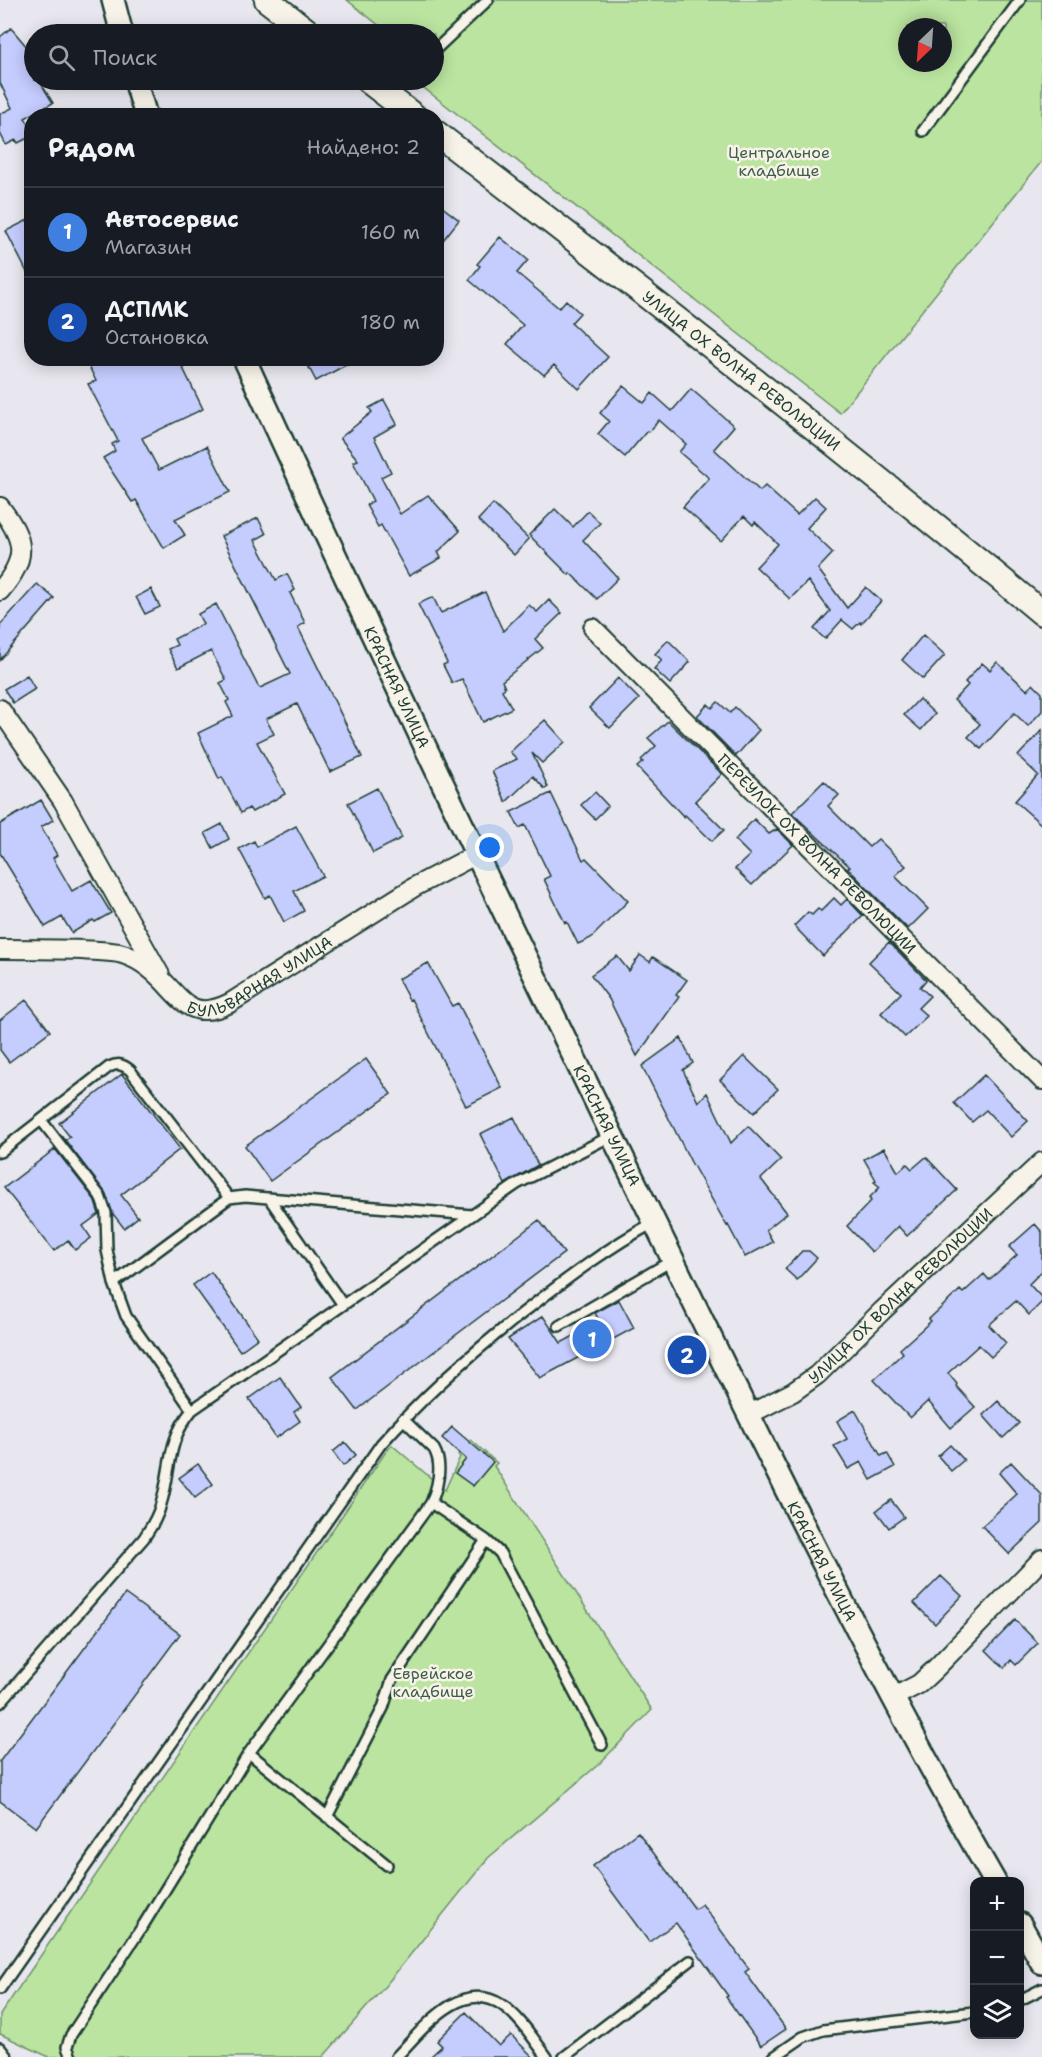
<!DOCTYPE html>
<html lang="ru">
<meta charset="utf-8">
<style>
:root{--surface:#171b24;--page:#242831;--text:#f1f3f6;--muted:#9ea1a6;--line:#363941;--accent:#c8321e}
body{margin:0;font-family:"Shantell Sans",sans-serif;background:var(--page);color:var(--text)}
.controls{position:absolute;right:18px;bottom:18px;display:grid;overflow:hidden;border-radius:12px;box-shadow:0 3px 15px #0003}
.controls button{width:54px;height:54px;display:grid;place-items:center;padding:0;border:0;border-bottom:2px solid var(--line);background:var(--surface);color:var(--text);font:30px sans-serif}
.compass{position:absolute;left:898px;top:18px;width:54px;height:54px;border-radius:50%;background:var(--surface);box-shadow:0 3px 15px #0003;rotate:205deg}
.you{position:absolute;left:490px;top:848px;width:21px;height:21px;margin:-15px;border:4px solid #fff;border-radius:50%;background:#1a73e8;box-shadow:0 0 0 9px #1a73e833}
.badge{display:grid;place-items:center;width:39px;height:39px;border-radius:50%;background:var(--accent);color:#fff;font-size:20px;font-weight:700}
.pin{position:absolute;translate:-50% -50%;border:3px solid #fff;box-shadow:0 2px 6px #0006}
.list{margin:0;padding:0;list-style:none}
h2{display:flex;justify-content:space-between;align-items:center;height:78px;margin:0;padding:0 24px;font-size:26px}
h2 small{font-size:20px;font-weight:400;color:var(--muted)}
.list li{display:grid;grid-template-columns:39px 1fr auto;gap:18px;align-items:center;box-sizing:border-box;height:90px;padding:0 24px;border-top:2px solid var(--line)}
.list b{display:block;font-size:22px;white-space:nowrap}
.list p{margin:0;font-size:20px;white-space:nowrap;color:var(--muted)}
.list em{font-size:20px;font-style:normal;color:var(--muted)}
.icon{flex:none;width:33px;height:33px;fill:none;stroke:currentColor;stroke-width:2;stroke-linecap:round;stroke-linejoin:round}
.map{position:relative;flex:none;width:1042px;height:2057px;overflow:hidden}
.search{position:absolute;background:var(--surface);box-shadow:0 3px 15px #0003;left:24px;top:24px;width:420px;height:66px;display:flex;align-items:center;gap:15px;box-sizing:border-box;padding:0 21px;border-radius:33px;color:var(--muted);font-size:22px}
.panel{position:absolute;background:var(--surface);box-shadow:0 3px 15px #0003;left:24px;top:108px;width:420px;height:258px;border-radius:24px}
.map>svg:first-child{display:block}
.green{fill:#bbe4a0;stroke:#6d906a;stroke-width:1.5;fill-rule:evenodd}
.building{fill:#c5ccfe;stroke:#1f3d34;stroke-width:1.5}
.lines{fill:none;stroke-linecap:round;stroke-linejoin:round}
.service-casing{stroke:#1f3d34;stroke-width:14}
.minor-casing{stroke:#1f3d34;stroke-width:22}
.tertiary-casing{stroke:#1f3d34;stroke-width:26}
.secondary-casing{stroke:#1f3d34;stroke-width:28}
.service{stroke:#f7f3e8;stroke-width:9}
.minor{stroke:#f7f3e8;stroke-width:18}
.tertiary{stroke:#f7f3e8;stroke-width:21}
.secondary{stroke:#f7f3e8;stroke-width:24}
.labels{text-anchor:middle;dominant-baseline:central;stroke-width:5;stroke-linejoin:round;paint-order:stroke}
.park-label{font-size:16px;fill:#3e5e4a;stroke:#f7f3e8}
.street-label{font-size:16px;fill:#1f3d34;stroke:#f7f3e8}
</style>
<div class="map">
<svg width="1042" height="2057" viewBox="0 0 1042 2057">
<rect width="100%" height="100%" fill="#e8e7ef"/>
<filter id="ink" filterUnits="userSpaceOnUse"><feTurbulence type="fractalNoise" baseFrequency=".0167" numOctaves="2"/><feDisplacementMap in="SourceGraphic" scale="12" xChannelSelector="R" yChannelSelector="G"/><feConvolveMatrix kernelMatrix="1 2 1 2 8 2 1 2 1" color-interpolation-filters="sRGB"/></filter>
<g filter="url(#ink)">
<path class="green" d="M347,0h695v161l-202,252 -420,-328 5,-5h9v-46h-44zM907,27h36v36h-36z
M471,1440l26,23 -3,3 158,244 -53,54 -111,94 -102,127 -63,72h-274l-49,-23v-19l385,-562 7,-8 53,45 15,-33 -2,-3z"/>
<path class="building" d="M11,28l16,19 7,15v18h5l14,23 -28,15 7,11v7l-14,7 -2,-3 -10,5 -6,-12v-19l12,-6 -12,-25v-46z
M436,202l23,18 -23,29z
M32,218v64l-26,-51z
M500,237l28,23 -11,13 42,35 7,-8 14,13 -9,10 37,34 -29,32 -25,-24 -10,10 -37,-31 16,-19 -54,-45 11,-14 -3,-2z
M85,358h93l25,51 -61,29 17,32 48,-24 23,46 -55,27 10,16 -21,13 -28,-48 -4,2 -29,-44 12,-7 -3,-7 6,-3 -30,-57 8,-3z
M304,358h55l-43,23z
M623,386l21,17 8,-10 20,18 19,-22 43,37 -20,23 46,42 5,-5 32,29 18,-18 11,10 -19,21 26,25 -15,16 29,39 19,-21 15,14 -20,23 -1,-2 -7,7 -11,-9 -17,19 -11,-10 16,-18 -22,-30 -18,18 -34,-32 22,-23 -23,-22 -2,3 -9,-9 -23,25 -38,-34 26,-29 -30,-26 7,-8 -27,-24 -10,12 -2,-1 -22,26 -27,-23 11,-13 -9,-8z
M384,400l13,24 -23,13 17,35 -10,5 19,37 28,-19 32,36 -22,21 3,6 -32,18 -28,-51 -3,2 -12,-22 7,-4 -20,-39 5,-2 -18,-22 32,-26 -3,-4z
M493,504l36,35 -15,16 -36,-35z
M555,509l18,18 15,-16 12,12 -17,17 35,38 -21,21 -27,-26 -1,2 -40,-40z
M258,518l8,16 -11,6 21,40 11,-6 8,16 -5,3 15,30 -7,4 64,130 -32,15 -33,-68 -31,15 8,15 -17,8 28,52 -33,18 -3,-4 -8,5 -19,-36 -3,2 -21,-46 35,-17 -7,-14 3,-2 -9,-17 6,-3 -15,-29 -33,17 -10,-19 9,-4 -3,-6 29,-15 -5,-10 18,-10 42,82 2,2 30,-14 -69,-138z
M37,584l17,14 -54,62v-35z
M151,589l9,18 -15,7 -9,-17z
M485,592l18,39 26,-26 8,7 12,-12 13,13 -27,26 8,9 -41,33 3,7 -3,2 10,18 -29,14 -21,-43 -10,4 -9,-18 4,-2 -29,-59 15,-7 8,16z
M923,635l22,20 -22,24 -21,-19z
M668,640l22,22 -20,22 -16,-15 8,-9 -7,-6z
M997,662l30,28 6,-6 9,9v18l-14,15 -14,-13 -33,36 -13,-12 12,-13 -26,-24 14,-15 -3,-3 17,-19 8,7z
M27,675l8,14 -22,14 -9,-14z
M618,678l21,21 -29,29 -21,-20z
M919,699l16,15 -14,16 -17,-15z
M718,702l12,11 5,-6 24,23 -23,26 -39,-40 11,-12 4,4z
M545,720l20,22 -23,21 -10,-10 16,34 -3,2 -12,-13 -27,26 -14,-31 25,-12 -7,-7z
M668,721l54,53 -27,27 29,29 -12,11 -27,-26 -1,2 -47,-50 6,-5 -2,-2 15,-14 -8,-8z
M1042,730v95l-27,-24 23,-26 -20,-19z
M824,781l15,14 -11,11 41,41 9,-8 28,27 -11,10 33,33 -20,20 -45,-45 -15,-16 2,-1 -58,-54z
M377,788l25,50 -29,15 -25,-50z
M595,792l13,14 -13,13 -14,-14z
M551,793l32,67 3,-2 42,43 -37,37 -13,6 -11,-22 -2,1 -21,-44 6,-3 -25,-51 -6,3 -8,-16z
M41,800l12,20 -12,7 16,28 -4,3 19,33 19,-11 20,33 -16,9 -2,-2 -21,13 -10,-16 -17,10 -45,-74v-29z
M754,819l15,15 8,-5 16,16 -41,40 -17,-16 15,-14 -15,-15z
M222,824l7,15 -16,9 -8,-15z
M296,826l27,50 -29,15 10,20 -20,11 -14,-27 -5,3 -26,-49 15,-8 3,6z
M834,898l7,7 6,-6 16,17 -40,40 -29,-30 14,-14 4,3 6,-6 3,2z
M889,942l37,38 -6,7 10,9 -12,12 9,8 -22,21 -24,-24 20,-20 -32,-31z
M640,955l10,7 3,-5 34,23 -11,15 3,2 -42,59 -28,-57 -18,-24 26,-19 12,15z
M428,963l24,43 6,-3 44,85 -36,18 -55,-107 -2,1 -11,-21z
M26,1000l24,31 -41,31 -9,-12v-30z
M681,1038l12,25 -10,7 15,32 9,-9 24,50 17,-17 33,34 -20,19 26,34 -21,17 7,12 -28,15 -17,-32 -1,1 -36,-64 -49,-96z
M744,1056l34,33 -24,24 -34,-33z
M366,1059l25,35 -121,87 -25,-35z
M122,1074l58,75 -59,46 17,22 -14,11 -11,-14 -8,-22 -40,-52 5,-3 -11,-14z
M984,1075l44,46 -17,16 -25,-27 -14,12 -18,-19z
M514,1117l24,48 -33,19 -25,-50z
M884,1148l14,24 9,-8 5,5 14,-12 31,33 -50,46 -9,-10 -26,26 -25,-26 24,-25 -2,-3 11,-11 -6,-5 2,-2 -12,-21z
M55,1149l39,50 5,15 -16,12 8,12 -16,12 -7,-10 -14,11 -50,-63z
M539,1220l25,33 -207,157 -25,-33z
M1035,1224l7,8v39l-13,13 13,14v4l-13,13 -13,-14 -27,24 17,18 -15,14 -12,-12 -31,28 9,11 -1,2 19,21 -24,21 -23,-27 -18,17 -36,-38 29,-27 -3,-4 31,-28 -2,-2 31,-29 3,3 21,-19 5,6 28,-25 -8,-8z
M802,1251h7l8,7 -20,22 -12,-11z
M211,1272l47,66 -18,13 -47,-66z
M619,1300l15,28 -94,50 -32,-39 35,-23 18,27 39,-21 -5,-9z
M280,1377l21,30 -7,5 6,9 -24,17 -27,-39z
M998,1401l21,22 -16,15 -20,-23z
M855,1410l26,46 6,-3 8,14 -24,13 -10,-18 -13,7 -14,-23 13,-7 -10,-18z
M452,1427l41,35 -20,24 -18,-13 11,-14 -24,-21z
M345,1442l11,13 -13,11 -10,-14z
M950,1445l14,15 -13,11 -13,-15z
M1011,1462l31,33v28l-33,31 -27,-28 35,-32 -18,-21z
M198,1464l15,20 -18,14 -16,-20z
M891,1500l13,17 -15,11 -13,-17z
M941,1576l21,20 -27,28 -21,-21z
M125,1594l55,40 -144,194 -36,-27v-40z
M1015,1620l23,23 -22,22 -5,-5 -7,8 -18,-18z
M638,1832l57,77 7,-5 47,65 -4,3 41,57 -25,17 -35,-49 2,-1 -52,-73 -27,19 -56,-76z
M466,2012l33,34 12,-11 22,22h-103l12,-11 -5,-5z"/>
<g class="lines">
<defs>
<path id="service" d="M434,51l54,-51
M391,97l15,-17
M923,131l97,-131
M41,1120l59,76 6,17 1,37 7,33
M0,1152l109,-85c9,-4 13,-3 21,3l99,128
M269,1198l74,107
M559,1326l114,-66
M192,1410l-66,-94 -12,-33 115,-85 16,-2 227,19
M403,1419l31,30c9,16 4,37 -3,54l55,37 14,13 102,192
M0,1703l144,-165c7,-11 14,-21 17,-34 11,-36 5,-62 31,-94l325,-226 94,-48
M249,1753l138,112
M327,1817l56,-109 9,-28 94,-140
M0,1989l381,-545c46,-52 94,-94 148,-136 40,-31 80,-61 124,-85
M1020,2000l22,-11
M0,2048l7,9
M71,2057l-4,-10 4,-12 73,-111 105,-171 182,-250
M396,2057c26,-26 64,-80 106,-52 18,12 32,35 45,52
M564,2057l126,-96
M774,2057l29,-20 20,-7 151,-18"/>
<g id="minor">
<path d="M0,507c26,34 28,51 0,84"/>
<path id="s1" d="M593,628l449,452"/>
<path d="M0,709l63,92 97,174"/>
<path id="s2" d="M0,949c28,0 55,0 82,1 12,1 25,1 37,3 17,4 34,17 46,30 22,24 32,36 65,20l186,-117 61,-32"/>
<path id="s3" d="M748,1415l45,-23 24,-17 65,-64 160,-149"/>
<path d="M892,1698l27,-14 15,-14 108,-111"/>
</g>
<g id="tertiary">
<path d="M113,0l9,34"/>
<path d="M135,80l11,36"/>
<path id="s4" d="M244,358c139,303 282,603 429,902 102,210 205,419 322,622"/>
<path d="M1020,1924l22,39"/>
</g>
<g id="secondary">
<path d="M267,0l44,34"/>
<path d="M367,80l47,36"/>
<path id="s5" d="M436,133c205,157 408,315 606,480"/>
</g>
</defs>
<use href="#service" class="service-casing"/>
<use href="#minor" class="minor-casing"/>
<use href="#tertiary" class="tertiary-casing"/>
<use href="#secondary" class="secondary-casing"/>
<use href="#service" class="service"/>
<use href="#minor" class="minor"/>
<use href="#tertiary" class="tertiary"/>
<use href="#secondary" class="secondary"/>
</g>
</g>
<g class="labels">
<g class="park-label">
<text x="779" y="152">Центральное<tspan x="779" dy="18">кладбище</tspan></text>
<text x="433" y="1673">Еврейское<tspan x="433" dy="18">кладбище</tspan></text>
</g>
<g class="street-label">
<text stroke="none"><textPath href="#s5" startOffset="387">УЛИЦА ОХ ВОЛНА РЕВОЛЮЦИИ</textPath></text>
<text stroke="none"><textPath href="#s4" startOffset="363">КРАСНАЯ УЛИЦА</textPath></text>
<text stroke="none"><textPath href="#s1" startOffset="318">ПЕРЕУЛОК ОХ ВОЛНА РЕВОЛЮЦИИ</textPath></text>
<text stroke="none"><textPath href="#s2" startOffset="288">БУЛЬВАРНАЯ УЛИЦА</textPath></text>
<text stroke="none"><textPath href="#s4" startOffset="849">КРАСНАЯ УЛИЦА</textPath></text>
<text stroke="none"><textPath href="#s3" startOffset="195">УЛИЦА ОХ ВОЛНА РЕВОЛЮЦИИ</textPath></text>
<text stroke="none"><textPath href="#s4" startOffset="1335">КРАСНАЯ УЛИЦА</textPath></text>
</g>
</g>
</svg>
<div class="controls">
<button>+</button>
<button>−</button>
<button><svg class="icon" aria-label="layers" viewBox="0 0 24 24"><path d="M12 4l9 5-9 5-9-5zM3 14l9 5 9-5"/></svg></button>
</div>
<svg class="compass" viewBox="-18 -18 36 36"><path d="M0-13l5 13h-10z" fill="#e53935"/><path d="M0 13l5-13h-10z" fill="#9ea1a6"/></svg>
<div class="you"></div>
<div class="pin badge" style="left:592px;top:1339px;background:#3f7fe0">1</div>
<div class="pin badge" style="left:687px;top:1355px;background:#1a4fb4">2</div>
<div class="search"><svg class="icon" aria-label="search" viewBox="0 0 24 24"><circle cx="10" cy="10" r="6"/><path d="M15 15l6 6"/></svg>Поиск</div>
<section class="panel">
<h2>Рядом<small>Найдено: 2</small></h2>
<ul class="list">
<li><span class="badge" style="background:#3f7fe0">1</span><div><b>Автосервис</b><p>Магазин</p></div><em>160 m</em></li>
<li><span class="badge" style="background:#1a4fb4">2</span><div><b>ДСПМК</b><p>Остановка</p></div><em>180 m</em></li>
</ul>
</section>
</div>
